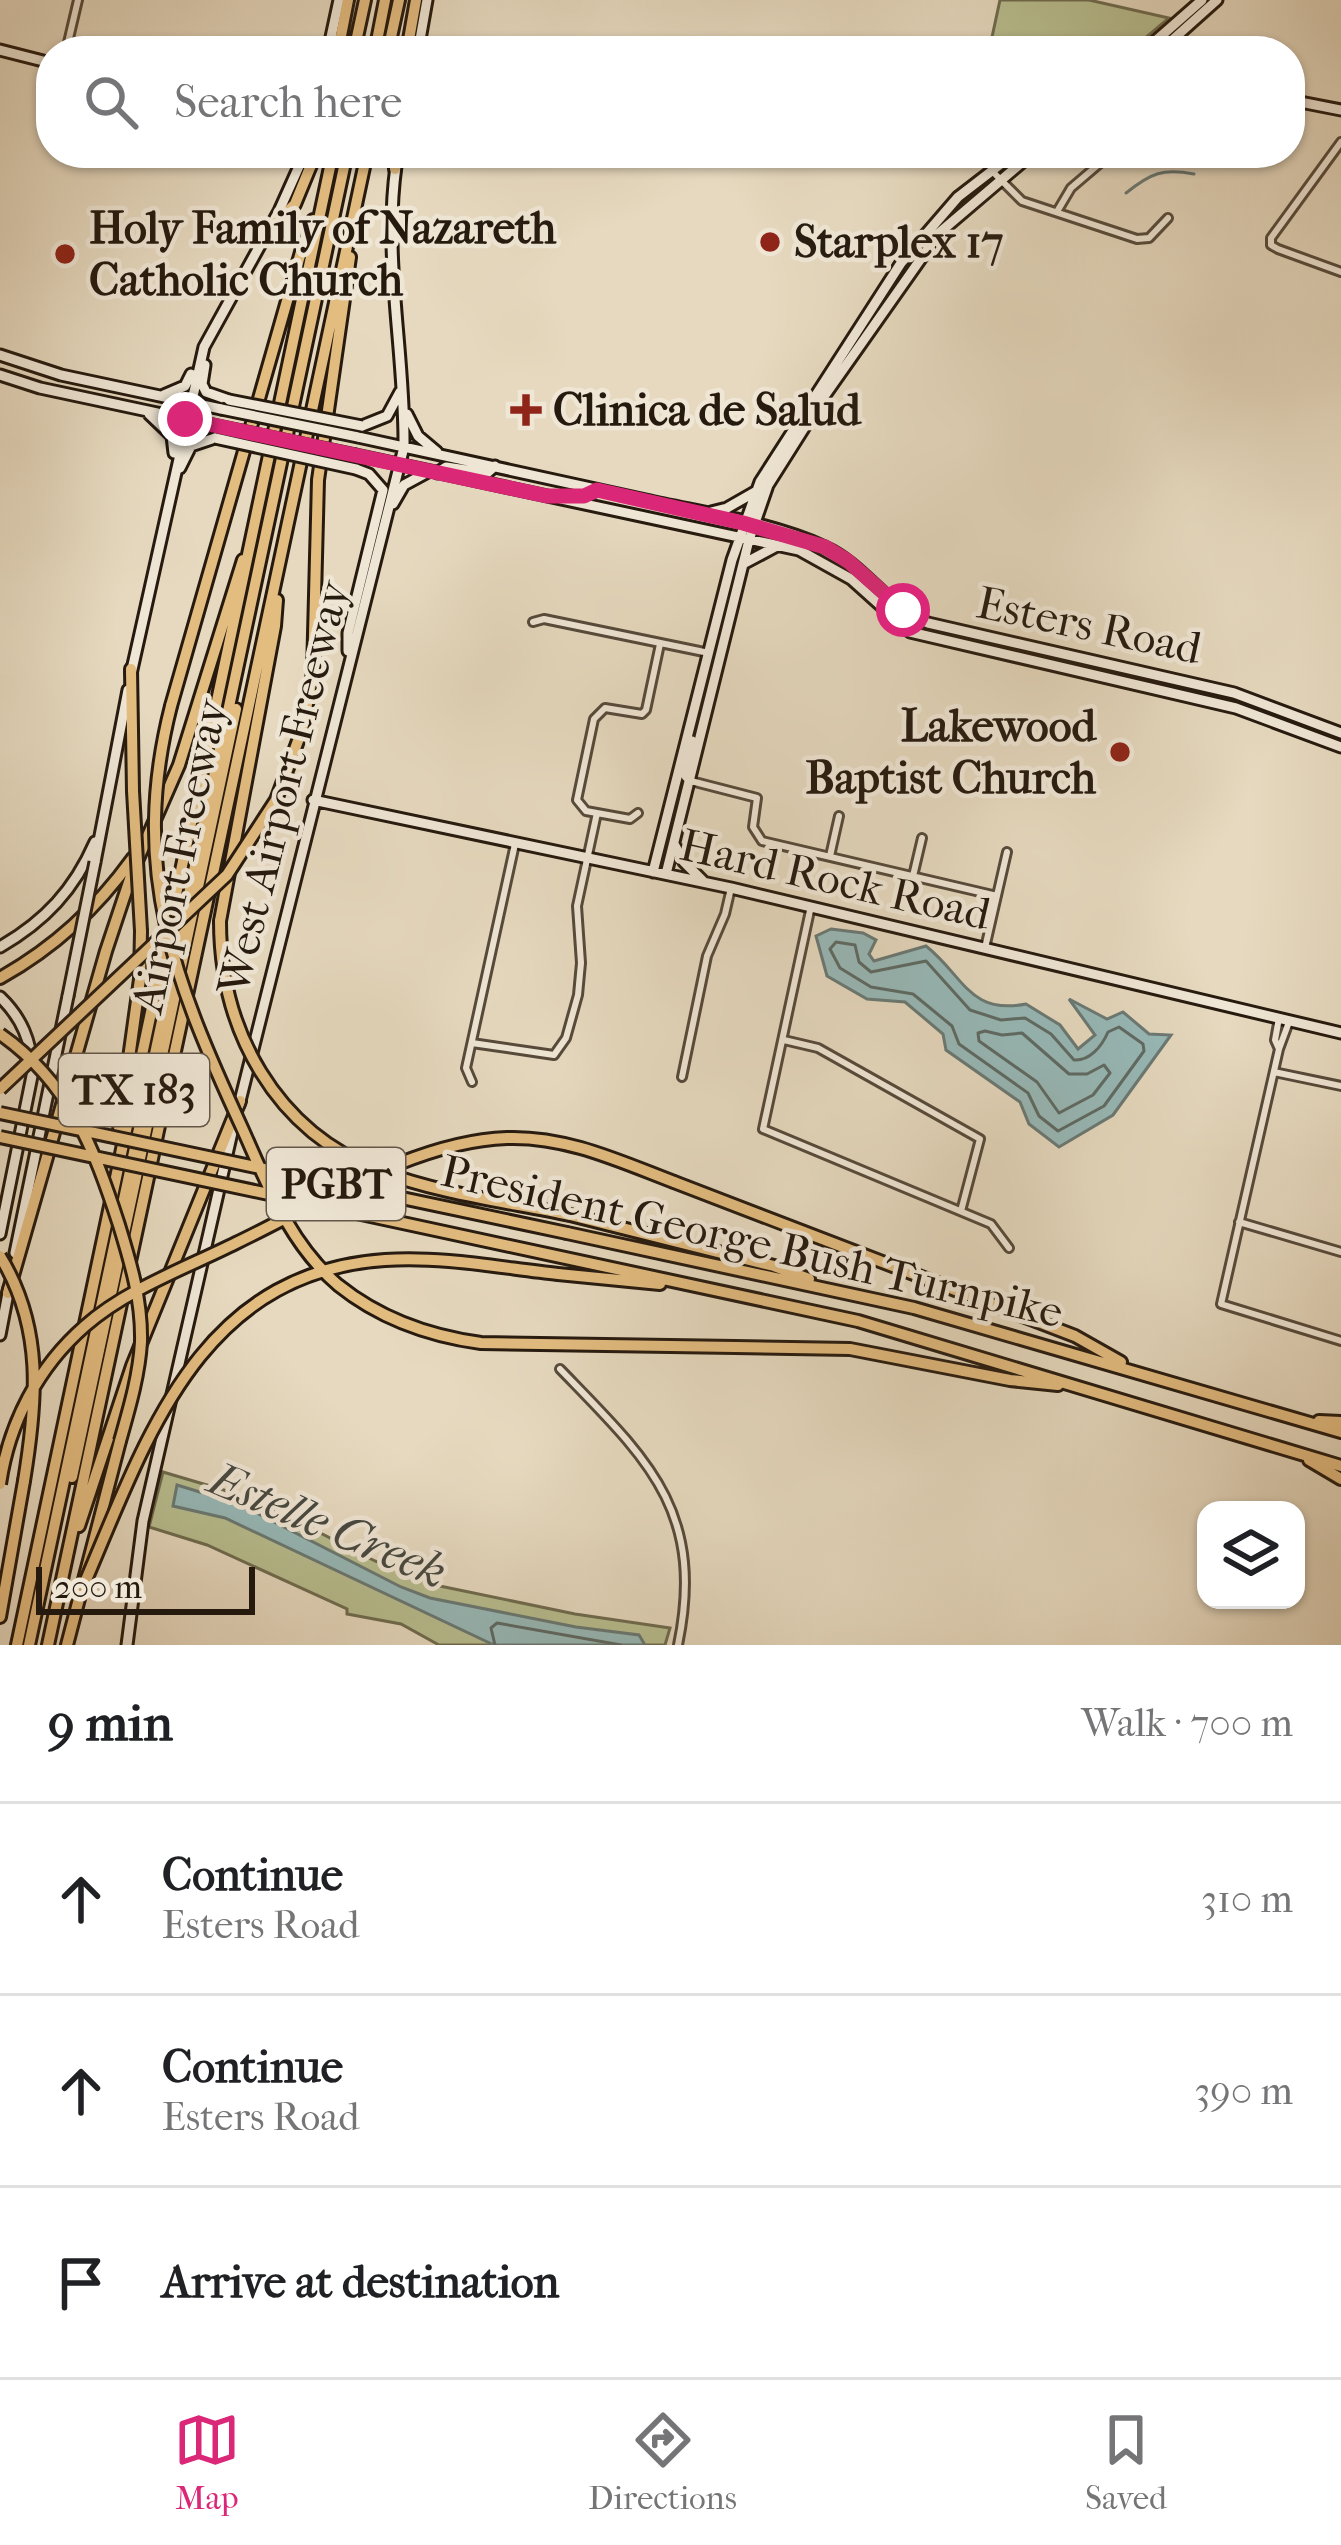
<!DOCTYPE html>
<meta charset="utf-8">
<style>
:root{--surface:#fff;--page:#f6f6f6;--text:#202124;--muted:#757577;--line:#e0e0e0;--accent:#db2777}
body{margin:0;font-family:"IM FELL French Canon",serif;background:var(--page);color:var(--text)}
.controls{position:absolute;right:36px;bottom:36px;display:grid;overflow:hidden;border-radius:24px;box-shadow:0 3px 9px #0004}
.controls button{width:108px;height:108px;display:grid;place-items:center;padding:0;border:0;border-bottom:3px solid var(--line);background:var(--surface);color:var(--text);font:60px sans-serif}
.scale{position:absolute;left:36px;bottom:30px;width:219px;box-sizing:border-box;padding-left:12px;border:6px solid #261a0f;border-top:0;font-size:33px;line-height:42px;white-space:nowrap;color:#261a0f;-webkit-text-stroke:9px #efe6d5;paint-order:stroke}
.stop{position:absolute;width:36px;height:36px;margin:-27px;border:9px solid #db2777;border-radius:50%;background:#fff}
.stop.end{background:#db2777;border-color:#fff;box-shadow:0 3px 12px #0008}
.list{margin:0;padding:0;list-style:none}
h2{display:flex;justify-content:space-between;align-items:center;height:156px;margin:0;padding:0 48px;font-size:51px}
h2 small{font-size:39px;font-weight:400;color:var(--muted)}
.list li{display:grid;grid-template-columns:78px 1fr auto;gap:36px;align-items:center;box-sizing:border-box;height:192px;padding:0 48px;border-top:3px solid var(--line)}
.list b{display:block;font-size:45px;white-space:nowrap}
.list p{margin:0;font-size:39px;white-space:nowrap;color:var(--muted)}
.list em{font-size:39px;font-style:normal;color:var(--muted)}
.icon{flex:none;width:66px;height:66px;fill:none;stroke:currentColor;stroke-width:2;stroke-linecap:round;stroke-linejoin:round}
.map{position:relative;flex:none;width:1341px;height:1645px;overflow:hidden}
.search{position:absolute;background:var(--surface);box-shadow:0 3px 9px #0004;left:36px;right:36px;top:36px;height:132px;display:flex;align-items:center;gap:30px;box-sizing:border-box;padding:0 42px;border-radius:48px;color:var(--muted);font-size:45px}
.sheet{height:732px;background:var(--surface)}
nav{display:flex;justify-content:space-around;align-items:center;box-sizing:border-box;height:168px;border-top:3px solid var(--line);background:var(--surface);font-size:33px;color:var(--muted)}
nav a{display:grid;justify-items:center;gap:6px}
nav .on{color:var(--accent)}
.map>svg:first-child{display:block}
.green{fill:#b8be90;stroke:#6f6c50;stroke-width:3}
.water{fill:#97b9b8;stroke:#6a7974;stroke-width:3}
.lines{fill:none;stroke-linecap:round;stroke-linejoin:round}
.shore{stroke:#5e6a64;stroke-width:3}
.stream{stroke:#6a7974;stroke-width:3}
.street-casing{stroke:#564a3b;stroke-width:12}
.secondary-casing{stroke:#261a0f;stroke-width:15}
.highway-casing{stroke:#261a0f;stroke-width:16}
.street{stroke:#efe6d5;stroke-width:6}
.secondary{stroke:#efe6d5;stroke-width:9}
.highway{stroke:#e3bc80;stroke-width:10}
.secondary-bridge-casing{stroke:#261a0f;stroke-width:15;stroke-linecap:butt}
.highway-bridge-casing{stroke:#261a0f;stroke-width:16;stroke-linecap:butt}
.secondary-bridge{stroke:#efe6d5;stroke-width:9}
.highway-bridge{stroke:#e3bc80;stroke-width:10}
.route{stroke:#db2777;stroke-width:15}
.poi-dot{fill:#8f2418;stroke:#efe6d5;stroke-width:4.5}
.labels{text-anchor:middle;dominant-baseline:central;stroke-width:9;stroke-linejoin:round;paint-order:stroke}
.shield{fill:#efe6d5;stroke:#62574a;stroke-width:3}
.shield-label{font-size:42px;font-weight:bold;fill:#261a0f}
.poi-label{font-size:45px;font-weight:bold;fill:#261a0f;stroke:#efe6d5;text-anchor:start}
.street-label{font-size:45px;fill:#261a0f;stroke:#efe6d5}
.water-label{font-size:48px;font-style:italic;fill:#484a42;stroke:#efe6d5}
</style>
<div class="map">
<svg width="1341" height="1645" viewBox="0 0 1341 1645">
<rect width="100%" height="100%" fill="#e6d9bf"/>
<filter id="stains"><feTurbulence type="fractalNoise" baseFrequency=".00167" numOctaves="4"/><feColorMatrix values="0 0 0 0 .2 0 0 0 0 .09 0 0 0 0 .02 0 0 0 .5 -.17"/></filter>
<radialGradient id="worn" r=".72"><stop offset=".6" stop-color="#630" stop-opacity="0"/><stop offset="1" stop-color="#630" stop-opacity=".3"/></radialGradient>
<path class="green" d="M1000,0h89l80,18 -39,33h-141z
M163,1472l91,27 121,62 60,24 140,29 95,14 -5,17h-226l-38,-21 -54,-10v-5l-140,-64 -58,-18z"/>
<path class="water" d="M831,929l32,4 13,7 -7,14 5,7 52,-15c38,30 43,69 100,58l34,21 18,24 17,-14 -26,-36 38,20 16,-7 26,22 22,1 -58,80 -54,32 -30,-23 -9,-22 -74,-52 -3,-16 -38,-32 -38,-3 -40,-23 -11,-40z
M177,1485l62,19 162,83 29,11 146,29 63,8 6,10h-151l-269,-127 -52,-12z"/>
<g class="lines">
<path class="shore" d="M836,942l19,3 4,17 12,10 55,-11 44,49 31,10 24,-2 26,16 23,26c16,1 28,-14 34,-28l11,-5 24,17 1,7 -40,55 -46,25 -19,-15 -11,-23 -69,-49 -7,-18 -39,-32 -42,-7 -31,-19 -10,-19z
M985,1031l17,4 20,-2 47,41h18l17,-9 6,8 -17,22 -34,18 -22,-31 -58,-41 -1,-8z
M495,1645l-4,-17 6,-5 124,22"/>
<path class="stream" d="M1126,193c25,-20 37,-25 68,-19"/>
<defs>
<path id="street" d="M66,51l12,-51
M1341,142l-70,96v7l7,4 63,23
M992,171l30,30 115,38 12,-1 19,-20
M1058,210l13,-22 41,-35
M533,622l11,-3 165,34
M691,781l66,17 -4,29 9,14 235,55
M638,813l-8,6 -44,-8 -9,-11 17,-81 11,-11 37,6 4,-4 14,-66
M830,856l9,-40
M913,876l9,-38
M811,906l-48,223 228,95 18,24
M985,948l22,-96
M1289,1022l-10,27 -58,255 120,37
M784,1040l34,8 162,91 -19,72
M472,1043l82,12 12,-17 12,-43 3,-32 -4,-57 20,-93
M1279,1049l-4,-9 4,-22
M1274,1072l67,14
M682,1077l25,-121 18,-42 6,-26
M472,1082l-6,-14 49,-224
M1239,1222l102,30
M560,1369c86,89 146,141 118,276"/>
<path id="secondary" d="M0,50l51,13
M328,51l11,-51
M418,51l9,-51
M1144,51l58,-51
M1160,51l57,-51
M1290,100l51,10
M0,355l61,20 160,34
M205,365l-3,19 4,8 23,8
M0,375l40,13 178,38
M164,395l21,-9 6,-12
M149,414l23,22 2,17
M407,414l11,22 19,16
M362,426l25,-10 13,-24
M358,437c96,21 192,42 288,63 58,13 125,22 179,47 40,18 62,60 103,76l306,70 107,40
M356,455l443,95 52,29 59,53 326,76 105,39
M180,468l11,-22 24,-8
M437,473l9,-6 41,6 8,-7
M564,494l19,2 14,-6
M393,504l11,-19 24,-13
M711,512l16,-4 28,-16
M743,564l32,-17
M348,651v-18l35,-143 -14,-16 -13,-5
M131,674l73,-327 75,-136 26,-58
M691,781l-5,-5 6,-35
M313,800l418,88 610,145
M674,844l10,18 19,19
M95,862l33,-172
M653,872l79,-312 28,-78 141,-219 57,-66 57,-44
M666,874l83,-334 19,-55 55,-87 116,-165 94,-80
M0,947c45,-26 74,-57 95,-105
M0,997c22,21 31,44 33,74l-33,163
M239,1105l165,-658c1,-94 -21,-187 -8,-281
M15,1253l53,-257
M0,1335l9,-47
M127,1645l16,-124 90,-393"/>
<path id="highway" d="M338,51l10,-51
M354,51l11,-51
M375,51l10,-51
M388,51l11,-51
M407,51l9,-51
M395,169l1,-16
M267,232l28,-28 21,-51
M131,669l2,122
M171,706l132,-461 10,-25
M302,730l11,-57 5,-193 32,-223
M220,921l55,-295 2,-26
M0,978c55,-31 96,-69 133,-120
M119,1130l21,-151 1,-48
M674,1182l401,154 46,26
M310,1203l548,118 483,145
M570,1215l204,51 35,13
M567,1233l347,75 427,124
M558,1274l102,10
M8,1293l98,-342 27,-81 46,-105 64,-205
M735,1347l115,2 160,31 48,5
M1319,1421l22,1
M1309,1460l32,19
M72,1477l164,-768
M79,1526l53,-160 108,-265
M0,1617l24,-136
M17,1645l316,-1492
M29,1645l318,-1492
M48,1645l319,-1492
M67,1645l53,-204"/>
</defs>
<use href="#street" class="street-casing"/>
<use href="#secondary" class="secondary-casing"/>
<use href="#highway" class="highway-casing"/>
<use href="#street" class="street"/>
<use href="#secondary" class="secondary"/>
<use href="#highway" class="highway"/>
<defs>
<path id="secondary-bridge" d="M229,400l133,26
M221,409l137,28
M218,426l138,29
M215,438l141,31
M68,996l27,-134"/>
<path id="highway-bridge" d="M171,706c-42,165 4,276 72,424 25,56 47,114 95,155 41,33 91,51 143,58l254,4
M133,791l8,140
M220,921c0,109 55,210 160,250 60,23 128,31 190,44
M0,1034c69,48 94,114 119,191 12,39 23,76 22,117 -2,34 -12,67 -21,99
M0,1089l227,-214 49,-75 26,-70
M0,1113l567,120
M0,1137l297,63
M0,1256c44,72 37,146 24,225
M0,1484c9,-61 38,-117 85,-158 42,-37 101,-58 151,-83 82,-39 179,-102 271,-105 59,-2 112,23 167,44
M83,1587c63,-146 114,-314 302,-327 57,-4 117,8 173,14"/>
</defs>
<use href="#secondary-bridge" class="secondary-bridge-casing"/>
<use href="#highway-bridge" class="highway-bridge-casing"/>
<use href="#secondary-bridge" class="secondary-bridge"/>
<use href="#highway-bridge" class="highway-bridge"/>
</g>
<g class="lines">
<path class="route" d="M185,419l362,77h37l13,-6 146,33 82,24 23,14 55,49"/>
</g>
<g class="poi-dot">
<circle cx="770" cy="242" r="12"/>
<circle cx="65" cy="254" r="12"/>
<path d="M520 392h12v12h12v12h-12v12h-12v-12h-12v-12h12z"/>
<circle cx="1120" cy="752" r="12"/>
</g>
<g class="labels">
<g class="shield">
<rect x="59" y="1054" width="150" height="72" rx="9"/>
<rect x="267" y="1148" width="138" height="72" rx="9"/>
</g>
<g class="shield-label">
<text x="134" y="1090">TX 183</text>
<text x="336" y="1184">PGBT</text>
</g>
<g class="poi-label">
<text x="89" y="228">Holy Family of Nazareth<tspan x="89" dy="52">Catholic Church</tspan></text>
<text x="794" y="242">Starplex 17</text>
<text x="553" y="410">Clinica de Salud</text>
<text x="1096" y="726" text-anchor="end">Lakewood<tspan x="1096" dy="52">Baptist Church</tspan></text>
</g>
<g class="street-label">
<text transform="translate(1089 626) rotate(12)">Esters Road</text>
<text transform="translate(284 788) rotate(-76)">West Airport Freeway</text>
<text transform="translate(180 856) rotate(-78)">Airport Freeway</text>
<text transform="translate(835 880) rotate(13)">Hard Rock Road</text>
<text transform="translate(752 1242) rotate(13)">President George Bush Turnpike</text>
</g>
<g class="water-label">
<text transform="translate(328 1525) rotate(23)">Estelle Creek</text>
</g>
</g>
<rect width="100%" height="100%" filter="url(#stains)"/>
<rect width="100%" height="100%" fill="url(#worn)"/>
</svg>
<div class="controls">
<button><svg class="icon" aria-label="layers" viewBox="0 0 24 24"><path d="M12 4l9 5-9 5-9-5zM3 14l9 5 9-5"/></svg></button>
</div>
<div class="scale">200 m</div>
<div class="stop" style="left:903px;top:610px"></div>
<div class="stop end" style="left:185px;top:419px"></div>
<div class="search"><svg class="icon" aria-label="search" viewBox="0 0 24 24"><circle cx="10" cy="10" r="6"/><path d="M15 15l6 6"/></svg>Search here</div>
</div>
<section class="sheet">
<h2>9 min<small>Walk · 700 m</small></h2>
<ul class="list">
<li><svg class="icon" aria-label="ahead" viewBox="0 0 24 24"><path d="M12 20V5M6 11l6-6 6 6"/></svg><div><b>Continue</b><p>Esters Road</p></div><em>310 m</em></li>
<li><svg class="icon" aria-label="ahead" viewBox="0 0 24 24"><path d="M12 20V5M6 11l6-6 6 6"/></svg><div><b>Continue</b><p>Esters Road</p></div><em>390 m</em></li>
<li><svg class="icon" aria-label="arrive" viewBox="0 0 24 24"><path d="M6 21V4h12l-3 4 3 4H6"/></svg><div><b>Arrive at destination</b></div></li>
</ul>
</section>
<nav>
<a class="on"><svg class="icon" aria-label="map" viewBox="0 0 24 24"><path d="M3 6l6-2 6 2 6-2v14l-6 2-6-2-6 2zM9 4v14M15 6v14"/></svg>Map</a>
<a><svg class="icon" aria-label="directions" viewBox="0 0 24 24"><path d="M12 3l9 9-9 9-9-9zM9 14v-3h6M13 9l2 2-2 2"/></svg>Directions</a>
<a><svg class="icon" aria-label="saved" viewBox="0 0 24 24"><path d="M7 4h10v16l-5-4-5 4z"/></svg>Saved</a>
</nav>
